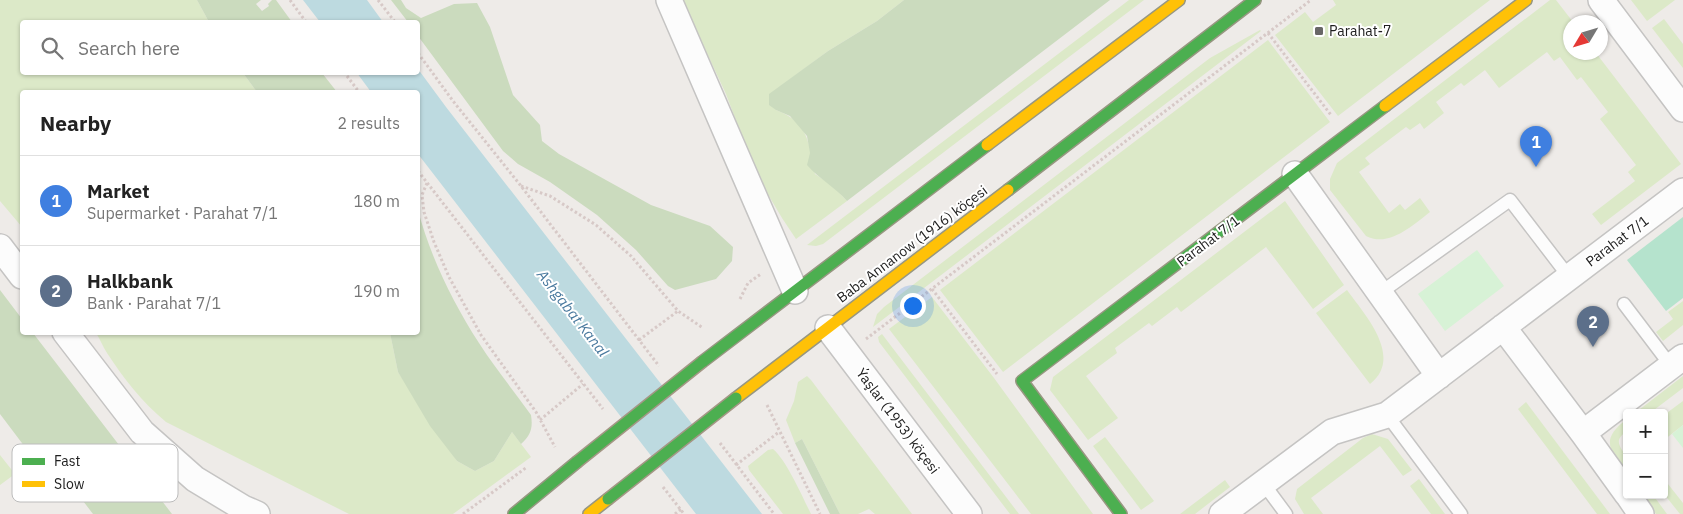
<!DOCTYPE html>
<meta charset="utf-8">
<style>
:root{--surface:#fff;--page:#f2f2f2;--text:#222;--muted:#767676;--line:#e0e0e0;--accent:#686766}
body{margin:0;font-family:"IBM Plex Sans",sans-serif;background:var(--page);color:var(--text)}
.controls{position:absolute;right:15px;bottom:15px;display:grid;overflow:hidden;border-radius:5px;box-shadow:0 1px 4px #0004}
.controls button{width:45px;height:45px;display:grid;place-items:center;padding:0;border:0;border-bottom:1px solid var(--line);background:var(--surface);color:var(--text);font:25px sans-serif}
.compass{position:absolute;left:1563px;top:15px;width:45px;height:45px;border-radius:50%;background:var(--surface);box-shadow:0 1px 4px #0004;rotate:232deg}
.you{position:absolute;left:912px;top:305px;width:18px;height:18px;margin:-12px;border:4px solid #fff;border-radius:50%;background:#1a73e8;box-shadow:0 0 0 8px #1a73e833}
.badge{display:grid;place-items:center;width:32px;height:32px;border-radius:50%;background:var(--accent);color:#fff;font-size:16px;font-weight:700}
.pin{position:absolute;translate:-50% -41px;filter:drop-shadow(0 1px 2px #0008)}
.pin::after{content:'';position:absolute;top:26px;width:18px;height:15px;background:inherit;clip-path:polygon(0 0,100% 0,50% 100%)}
.list{margin:0;padding:0;list-style:none}
h2{display:flex;justify-content:space-between;align-items:center;height:65px;margin:0;padding:0 20px;font-size:21px}
h2 small{font-size:16px;font-weight:400;color:var(--muted)}
.list li{display:grid;grid-template-columns:32px 1fr auto;gap:15px;align-items:center;box-sizing:border-box;height:90px;padding:0 20px;border-top:1px solid var(--line)}
.list b{display:block;font-size:19px;white-space:nowrap}
.list p{margin:0;font-size:16px;white-space:nowrap;color:var(--muted)}
.list em{font-size:16px;font-style:normal;color:var(--muted)}
.icon{flex:none;width:28px;height:28px;fill:none;stroke:currentColor;stroke-width:2;stroke-linecap:round;stroke-linejoin:round}
.map{position:relative;flex:none;width:1683px;height:514px;overflow:hidden}
.search{position:absolute;background:var(--surface);box-shadow:0 1px 4px #0004;left:20px;top:20px;width:400px;height:55px;display:flex;align-items:center;gap:12px;box-sizing:border-box;padding:0 18px;border-radius:5px;color:var(--muted);font-size:19px}
.panel{position:absolute;background:var(--surface);box-shadow:0 1px 4px #0004;left:20px;top:90px;width:400px;height:245px;border-radius:5px}
.map>svg:first-child{display:block}
.grass{fill:#dce9c8}
.forest{fill:#cbdbbe}
.park{fill:#d7f2d6}
.pitch{fill:#b5e3cd}
.water{fill:#bddae0}
.lines{fill:none;stroke-linecap:round;stroke-linejoin:round}
.lane-casing{stroke:#c5c4c3;stroke-width:15}
.street-casing{stroke:#c5c4c3;stroke-width:28}
.fast-casing{stroke:#979781;stroke-width:14}
.slow-casing{stroke:#979781;stroke-width:14}
.path{stroke:#d7c9c7;stroke-width:3;stroke-dasharray:2.5 2.5;stroke-linecap:butt}
.lane{stroke:#fcfcfc;stroke-width:12}
.street{stroke:#fcfcfc;stroke-width:25}
.fast{stroke:#4caf50;stroke-width:11}
.slow{stroke:#ffc107;stroke-width:11}
.fast-bridge-casing{stroke:#a49785;stroke-width:14;stroke-linecap:butt}
.fast-bridge{stroke:#4caf50;stroke-width:11}
.poi-dot{fill:#686766;stroke:#fff;stroke-width:2}
.labels{text-anchor:middle;dominant-baseline:central;stroke-width:4;stroke-linejoin:round;paint-order:stroke}
.poi-label{font-size:14px;fill:#202020;stroke:#fff;text-anchor:start}
.street-label{font-size:14px;fill:#202020;stroke:#fff}
.water-label{font-size:15px;font-style:italic;fill:#48789d;stroke:#fff}
.key{fill:#fff;stroke:#bcbcbc;stroke-width:1}
.key-label{font-size:14px;fill:#202020}
</style>
<div class="map">
<svg width="1683" height="514" viewBox="0 0 1683 514">
<rect width="100%" height="100%" fill="#eeebe8"/>
<path class="grass" d="M0,0h197l12,22h-187v50l221,1 14,19h-235v135l-22,-26z
M682,0h222l-27,21 -49,30 -59,44 7,15c34,13 32,33 39,64l18,12 14,15 -51,38 -14,-21 -16,-27 -18,-38 -22,-59z
M1129,0h15l-321,244 -7,2 -9,-1z
M1333,0h157l-152,116 -63,-81 30,-23 8,10 23,-17z
M1550,0h6l17,22h-3v30l26,1 85,111 -80,61 -9,-11 43,-33 -7,-9 8,-7 -36,-46 8,-7 -27,-35 -4,3 -17,-23 -6,4 -7,-9 -48,36 -14,-18 -21,16 -3,-3 -25,19 8,11 -20,16 -4,-6 -10,7 -4,-3 -41,31 5,6 -11,8 30,41 11,-9 5,6 15,-12 10,14c-17,13 -41,36 -64,24l-36,-46v-11l7,-16z
M1631,0h44l-28,21z
M1664,19l19,25v24l-31,-40z
M1260,30l1,1 -388,296 4,-13 7,-7 326,-249z
M1268,40l62,82 -327,250 -63,-82z
M1285,201l59,84 -31,24 -47,-62 -85,65 -4,-5 -25,19 -3,-3 -34,25 2,5 -31,23 32,42 -30,22 -38,-50 3,-13z
M1347,290c18,25 57,67 23,94l-54,-71z
M932,297l62,81 99,136h-62l-142,-185z
M1683,301v24l-20,16 -7,-9 17,-13 -5,-7z
M96,333h294l8,39 59,89 18,10 19,-10 18,-29 19,25 -78,57h-104l-183,-92c-24,-20 -42,-43 -59,-69 -4,-6 -7,-14 -11,-20z
M882,334l137,180h-9l-131,-172 -1,-5z
M807,376l4,4 101,134h-37l-6,-5 -11,5h-18l-38,-75 -7,4 -9,-23 8,-19 4,-19z
M1683,376v12l-33,25h-15z
M1683,401v24l-19,15v-25z
M1526,402l84,112h-13l-79,-105z
M1627,419v12c-14,10 -7,14 -1,26 2,4 1,11 1,17 -17,-24 -28,-34 0,-55z
M1372,434l16,5 24,31 -9,6 -23,-30 -69,52 12,16h-19l-9,-15 2,-10 66,-51z
M1105,437l49,64 -13,9 -48,-64z
M773,449c14,12 29,47 38,65h-28l-34,-44 -1,-4 20,-16z
M0,455l15,19 -15,11z
M1419,479l26,35h-14l-21,-28z
M1664,479l19,24v11h-3l-16,-20z
M1225,480l5,7 -35,27h-15z
M1642,495h11l14,19h-11z"/>
<path class="forest" d="M197,0h64l-5,4 6,7 7,-5 -1,-2 4,-4h4l16,22h-83z
M391,0h10l5,8 15,10 33,-14 23,-1 13,24 23,68 27,30 2,16 17,13 92,51 59,21 23,21 -1,14 -16,18 -41,11 -7,-4 -32,-36 -39,-35 -47,-33 -32,-18 -15,-13 -85,-115v-14h-10z
M904,0h206l-263,201c-12,-14 -28,-22 -40,-36l3,-12 -3,-17 -17,-20 -14,-6 -7,-5v-11l59,-43 49,-30z
M243,73h79l15,19h-80z
M418,210c12,46 35,93 61,133 16,25 35,48 52,72 2,13 0,20 -10,29l-9,-12 -18,29 -19,10 -18,-10 -27,-35 -32,-54 -8,-39 28,-1z
M0,290l22,29v13l11,1 139,181h-79l-48,-63 -11,8 -34,-45z
M802,439l38,75h-10l-35,-71z"/>
<path class="park" d="M1477,250l27,36 -59,45 -27,-37z
M1683,425v23l-11,-14z"/>
<path class="pitch" d="M1683,217v81l-17,13 -39,-51z"/>
<path class="water" d="M303,0h64l16,22h-63z
M418,69l28,38 316,407h-66l-278,-360v-62h-47l-14,-19 61,-1z"/>
<g class="lines">
<defs>
<path id="lane" d="M1380,293l130,-93 59,77
M1624,304l47,62
M1387,415l74,99
M1263,483l23,31"/>
<path id="street" d="M669,0l126,291
M1601,0l82,109
M1295,174l144,202
M0,247l22,29
M1503,327l80,106 44,61
M828,328l141,186
M65,332l77,100 53,47 48,29 14,6
M1583,433l100,-76
M1628,495l13,19
M1222,514l110,-82 55,-17 296,-224"/>
<path id="fast" d="M1008,190l247,-190
M702,362l285,-217
M514,514l63,-52
M1121,514l-99,-133 363,-275"/>
<path id="slow" d="M1385,106l141,-106
M987,145l192,-145
M736,398l272,-208
M589,514l19,-15"/>
</defs>
<use href="#lane" class="lane-casing"/>
<use href="#street" class="street-casing"/>
<use href="#fast" class="fast-casing"/>
<use href="#slow" class="slow-casing"/>
<path class="path" d="M290,0l16,22
M378,0l17,22
M1268,33l63,82
M418,53l35,48 68,85 138,180
M344,72l15,20
M418,171l185,238
M427,183l-5,12 2,17 10,30 15,35 32,58 55,77 19,35
M521,186l29,10 46,29 35,31 47,55 25,17
M932,289l65,85
M740,299l8,-16 13,-9
M866,339l445,-339
M639,340l39,-29
M767,405l53,109
M540,420l43,-36
M720,443l54,71
M736,465l43,-33
M663,487l21,27
M463,514l64,-47
M675,514l6,-5"/>
<use href="#lane" class="lane"/>
<use href="#street" class="street"/>
<use href="#fast" class="fast"/>
<use href="#slow" class="slow"/>
<defs>
<path id="fast-bridge" d="M577,462l125,-100
M608,499l128,-101"/>
</defs>
<use href="#fast-bridge" class="fast-bridge-casing"/>
<use href="#fast-bridge" class="fast-bridge"/>
</g>
<rect class="poi-dot" x="1314" y="26" width="10" height="10" rx="2.5"/>
<g class="labels">
<g class="poi-label">
<text x="1329" y="31">Parahat-7</text>
</g>
<g class="street-label">
<text transform="translate(1208 241) rotate(-37)">Parahat 7/1</text>
<text transform="translate(1617 241) rotate(-37)">Parahat 7/1</text>
<text transform="translate(912 244) rotate(-37)">Baba Annanow (1916) köçesi</text>
<text transform="translate(898 421) rotate(53)">Ýaşlar (1953) köçesi</text>
</g>
<g class="water-label">
<text transform="translate(573 313) rotate(52)">Ashgabat Kanal</text>
</g>
</g>
<rect x="12" y="444" width="166" height="58" rx="8" class="key"/>
<rect x="22" y="458" width="23" height="7" fill="#4caf50"/>
<rect x="22" y="481" width="23" height="6" fill="#ffc107"/>
<g class="key-label">
<text x="54" y="466">Fast</text>
<text x="54" y="489">Slow</text>
</g>
</svg>
<div class="controls">
<button>+</button>
<button>−</button>
</div>
<svg class="compass" viewBox="-18 -18 36 36"><path d="M0-13l5 13h-10z" fill="#e53935"/><path d="M0 13l5-13h-10z" fill="#767676"/></svg>
<div class="you"></div>
<div class="pin badge" style="left:1536px;top:167px;background:#3f7fe0">1</div>
<div class="pin badge" style="left:1593px;top:347px;background:#5c6f8a">2</div>
<div class="search"><svg class="icon" aria-label="search" viewBox="0 0 24 24"><circle cx="10" cy="10" r="6"/><path d="M15 15l6 6"/></svg>Search here</div>
<section class="panel">
<h2>Nearby<small>2 results</small></h2>
<ul class="list">
<li><span class="badge" style="background:#3f7fe0">1</span><div><b>Market</b><p>Supermarket · Parahat 7/1</p></div><em>180 m</em></li>
<li><span class="badge" style="background:#5c6f8a">2</span><div><b>Halkbank</b><p>Bank · Parahat 7/1</p></div><em>190 m</em></li>
</ul>
</section>
</div>
